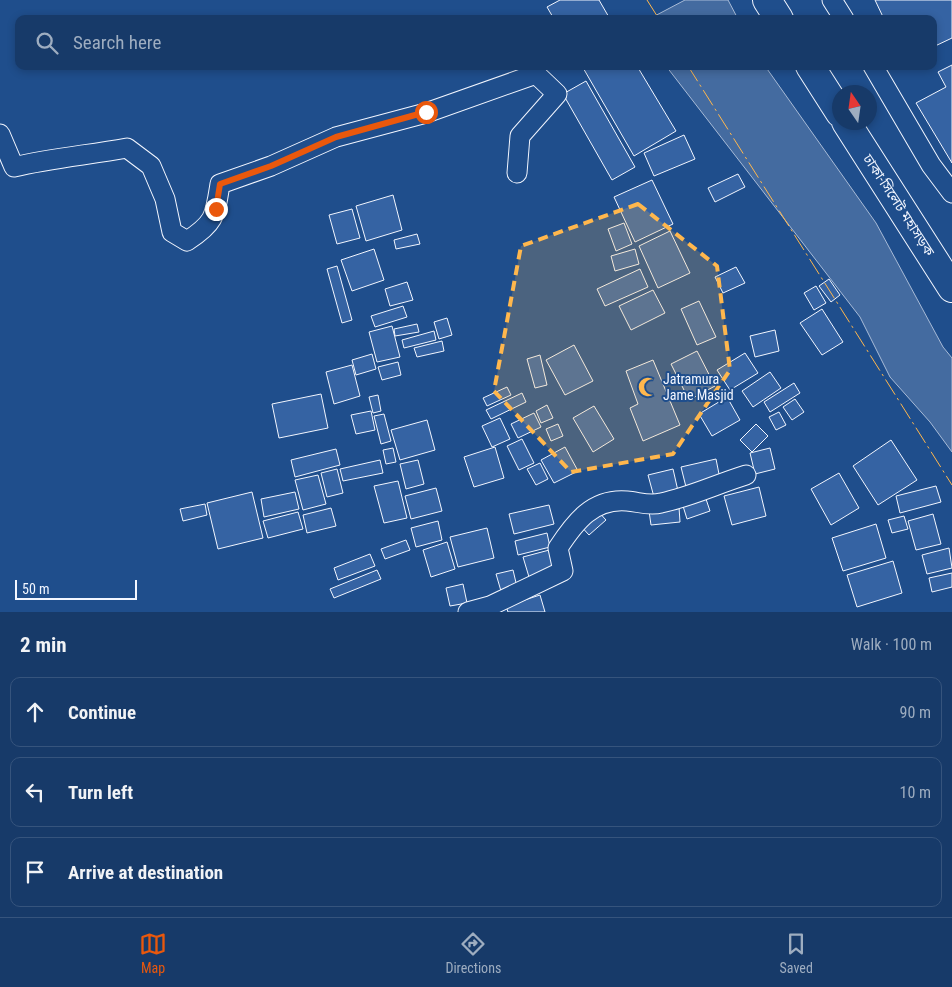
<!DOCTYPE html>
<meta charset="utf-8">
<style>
:root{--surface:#173a69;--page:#20416f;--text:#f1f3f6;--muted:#9eadc0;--line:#36547d;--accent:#ea580c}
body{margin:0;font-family:"Roboto Condensed","Noto Sans Bengali",sans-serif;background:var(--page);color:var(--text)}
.compass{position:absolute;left:832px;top:85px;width:45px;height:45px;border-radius:50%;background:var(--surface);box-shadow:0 2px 8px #0003;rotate:347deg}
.scale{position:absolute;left:15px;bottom:12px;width:122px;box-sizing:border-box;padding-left:5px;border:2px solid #f2f6ff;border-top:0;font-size:14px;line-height:18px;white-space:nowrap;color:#f2f6ff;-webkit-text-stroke:4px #1f4e8c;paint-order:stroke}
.stop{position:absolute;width:15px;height:15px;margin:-11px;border:4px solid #ea580c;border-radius:50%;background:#fff}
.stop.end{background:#ea580c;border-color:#fff;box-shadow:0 1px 5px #0008}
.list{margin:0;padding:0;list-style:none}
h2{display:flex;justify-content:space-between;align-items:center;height:65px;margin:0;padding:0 20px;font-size:21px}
h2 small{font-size:16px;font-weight:400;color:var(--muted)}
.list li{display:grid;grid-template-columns:32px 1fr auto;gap:15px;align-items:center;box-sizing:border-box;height:70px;margin:0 10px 10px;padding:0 10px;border:1px solid var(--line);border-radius:10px}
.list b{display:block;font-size:19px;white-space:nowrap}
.list em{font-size:16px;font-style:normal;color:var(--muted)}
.icon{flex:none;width:28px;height:28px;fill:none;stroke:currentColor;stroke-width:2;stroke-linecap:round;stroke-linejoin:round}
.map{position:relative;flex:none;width:952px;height:612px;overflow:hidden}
.search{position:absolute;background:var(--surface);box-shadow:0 2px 8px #0003;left:15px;right:15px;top:15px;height:55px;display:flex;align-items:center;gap:12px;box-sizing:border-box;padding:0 18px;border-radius:10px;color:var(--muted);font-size:19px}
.sheet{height:305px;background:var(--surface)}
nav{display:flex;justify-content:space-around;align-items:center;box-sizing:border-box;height:70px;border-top:1px solid var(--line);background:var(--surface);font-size:14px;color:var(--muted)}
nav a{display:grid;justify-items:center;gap:2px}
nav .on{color:var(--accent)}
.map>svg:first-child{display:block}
.water{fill:#446ba0;stroke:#a8bbd7}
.building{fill:#3563a3;stroke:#f2f6ff}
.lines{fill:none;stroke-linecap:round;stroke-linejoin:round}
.minor-casing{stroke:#f2f6ff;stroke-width:21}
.highway-casing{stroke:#f2f6ff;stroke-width:30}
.minor{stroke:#1f4e8c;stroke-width:19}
.highway{stroke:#1f4e8c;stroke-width:28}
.power{stroke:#ffb74d;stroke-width:1;stroke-dasharray:18 4 2.5 4;stroke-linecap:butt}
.route{stroke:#ea580c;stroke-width:6}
.marked{fill:#ffb74d;fill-opacity:0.2;stroke:#ffb74d;stroke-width:4;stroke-dasharray:10 6;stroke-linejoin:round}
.labels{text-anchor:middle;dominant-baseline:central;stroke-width:4;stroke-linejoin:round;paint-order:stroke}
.street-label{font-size:14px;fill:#f2f6ff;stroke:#1f4e8c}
.poi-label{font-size:14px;fill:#f2f6ff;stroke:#1f4e8c;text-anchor:start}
</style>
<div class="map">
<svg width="952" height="612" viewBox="0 0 952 612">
<rect width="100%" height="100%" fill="#1f4e8c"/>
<path class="water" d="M685,0h43l10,19h-89z
M666,66h99l111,157 67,124 9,11v94l-22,-30 -40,-45 -30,-60z"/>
<path class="building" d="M560,0h39l11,19h-56l-7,-12z
M875,0h77v38l-19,9v-28h-49z
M952,65v98l-36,-60 30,-16 -8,-15z
M582,66h55l39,65 -42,25z
M586,81l49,86 -23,13 -49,-86z
M684,135l11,24 -41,17 -10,-23z
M738,174l7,13 -30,15 -7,-14z
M652,180l21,44 -38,18 -21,-45z
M393,195l9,35 -36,11 -10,-35z
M352,209l8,29 -23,6 -8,-29z
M624,223l8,21 -16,7 -8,-22z
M670,231l20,42 -32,15 -19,-42z
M417,234l3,10 -24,5 -2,-9z
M374,249l10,31 -32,11 -11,-31z
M635,249l4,15 -24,7 -4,-15z
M337,266l15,54 -10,3 -15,-54z
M736,267l9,16 -22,10 -8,-16z
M640,269l8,18 -43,19 -8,-17z
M829,279l11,16 -9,7 -12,-16z
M407,282l6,18 -23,6 -5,-17z
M816,286l10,17 -12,7 -10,-17z
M653,290l12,23 -34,17 -12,-24z
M699,301l17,36 -19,8 -16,-36z
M403,306l4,11 -32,10 -4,-11z
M822,309l21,33 -21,13 -22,-32z
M447,318l5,17 -13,4 -5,-17z
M417,324l2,8 -24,4 -1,-7z
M392,326l8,31 -23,5 -8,-30z
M775,330l4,21 -24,6 -5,-21z
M434,331l2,9 -32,8 -2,-8z
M442,341l2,10 -27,6 -3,-9z
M574,345l19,36 -28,14 -19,-35z
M697,351l18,35 -26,14 -18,-36z
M745,353l13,20 -28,17 -13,-20z
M372,354l4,15 -20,6 -4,-15z
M540,355l7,30 -12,3 -8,-29z
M653,360l27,65 -37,16 -13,-33 8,-4 -12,-33z
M398,362l3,13 -19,5 -4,-13z
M352,365l8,31 -26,8 -8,-32z
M770,372l11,16 -28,19 -11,-16z
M794,383l6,10 -30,19 -6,-10z
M507,387l4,8 -24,11 -4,-8z
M522,393l4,9 -35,17 -5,-9z
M321,394l7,34 -49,10 -7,-34z
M378,395l3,16 -8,2 -4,-16z
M727,397l13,23 -28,16 -13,-22z
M795,399l9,13 -12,8 -9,-13z
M547,405l6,13 -12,5 -5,-12z
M594,406l20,33 -21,13 -20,-34z
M371,411l4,19 -19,4 -5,-19z
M779,412l7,13 -10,5 -7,-13z
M534,413l7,14 -23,11 -7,-14z
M384,414l7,27 -10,3 -7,-28z
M500,418l10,21 -18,8 -10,-21z
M427,420l8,30 -35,10 -9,-30z
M558,424l5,12 -12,5 -5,-12z
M756,424l12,12 -16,16 -12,-12z
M522,439l12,24 -15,7 -12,-24z
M891,440l26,40 -39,25 -25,-39z
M495,447l9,31 -30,9 -10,-30z
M565,447l13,24 -24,12 -13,-23z
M393,448l3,14 -10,2 -3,-14z
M770,448l5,21 -20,5 -5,-21z
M336,449l4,16 -45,12 -4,-17z
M716,459l4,20 -34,8 -5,-20z
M380,460l3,13 -40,8 -3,-12z
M418,460l6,24 -18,5 -6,-25z
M540,463l8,16 -12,6 -9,-16z
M337,469l6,24 -16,4 -6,-24z
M673,469l5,22 -24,6 -6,-22z
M839,473l20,35 -28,17 -20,-36z
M318,475l8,29 -23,6 -8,-30z
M398,481l9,37 -23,5 -10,-37z
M936,486l5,16 -41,11 -4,-17z
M759,487l7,29 -34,9 -8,-29z
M436,488l6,23 -31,8 -6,-23z
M252,492l11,46 -45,11 -11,-46z
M295,492l4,17 -35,8 -3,-18z
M706,499l4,12 -23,8 -4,-13z
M205,504l2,11 -24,6 -3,-12z
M549,505l5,19 -40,10 -5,-20z
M679,507l1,15 -29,3 -2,-14z
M331,508l5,18 -29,7 -4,-18z
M596,509l10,11 -17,15 -10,-11z
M298,512l5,17 -35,9 -5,-17z
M933,514l8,30 -25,6 -8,-29z
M904,516l4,13 -16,4 -4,-13z
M438,521l4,19 -26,7 -5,-19z
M876,524l10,34 -43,13 -11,-33z
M487,528l7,30 -36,9 -8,-30z
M547,533l3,14 -32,8 -3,-14z
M406,540l4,10 -25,9 -4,-10z
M447,542l8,27 -24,8 -8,-27z
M949,548l3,20 -25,6 -5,-19z
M553,549l6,20 -30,8 -6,-20z
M370,554l5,12 -37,14 -4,-12z
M893,561l9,32 -45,14 -10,-32z
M377,570l4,9 -47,19 -4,-9z
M513,570l4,17 -16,4 -5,-17z
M952,573v14l-20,5 -3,-14z
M463,584l4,19 -17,3 -4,-18z
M540,595l5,17h-37l-2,-6z"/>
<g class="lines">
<defs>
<path id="minor" d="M832,0l12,19
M873,66l58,99 21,28
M0,134l14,33c37,-9 75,-12 113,-19l24,18 14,33 7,33 15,9c28,-18 28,-25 33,-57l51,-18 65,-29 90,-24 110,-39 21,20 -37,42 -3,37
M468,612l22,-6 73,-35 -5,-23c17,-26 35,-50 69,-47 12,1 22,5 34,2 29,-6 56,-19 85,-28"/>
<path id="highway" d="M767,0l12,19
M810,66l30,47
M846,122l106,166"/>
</defs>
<use href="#minor" class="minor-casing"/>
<use href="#highway" class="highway-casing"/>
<use href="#minor" class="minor"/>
<use href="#highway" class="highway"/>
<path class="power" d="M647,0l12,19
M688,66l264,419"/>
</g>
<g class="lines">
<path class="route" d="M216,209l4,-25 51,-18 65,-29 90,-25"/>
</g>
<path class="marked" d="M638,204l79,62 13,104 -57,84 -102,18 -77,-81 27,-145z"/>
<defs>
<symbol id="mosque-bare" viewBox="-9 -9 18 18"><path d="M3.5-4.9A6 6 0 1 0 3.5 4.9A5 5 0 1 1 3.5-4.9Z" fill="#ffb74d" stroke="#1f4e8c" stroke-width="2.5" paint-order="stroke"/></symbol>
</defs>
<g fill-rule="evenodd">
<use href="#mosque-bare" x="634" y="373" width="28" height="28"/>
</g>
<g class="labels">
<g class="street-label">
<text transform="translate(899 205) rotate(57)">ঢাকা-সিলেট মহাসড়ক</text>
</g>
<g class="poi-label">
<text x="663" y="379">Jatramura<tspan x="663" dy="16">Jame Masjid</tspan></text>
</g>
</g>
</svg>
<svg class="compass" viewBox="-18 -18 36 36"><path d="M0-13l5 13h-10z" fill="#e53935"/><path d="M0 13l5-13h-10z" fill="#9eadc0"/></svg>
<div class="scale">50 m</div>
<div class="stop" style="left:426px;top:112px"></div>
<div class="stop end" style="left:216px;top:209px"></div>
<div class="search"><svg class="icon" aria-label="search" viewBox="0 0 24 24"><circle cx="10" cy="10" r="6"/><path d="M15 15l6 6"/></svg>Search here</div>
</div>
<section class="sheet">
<h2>2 min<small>Walk · 100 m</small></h2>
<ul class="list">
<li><svg class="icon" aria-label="ahead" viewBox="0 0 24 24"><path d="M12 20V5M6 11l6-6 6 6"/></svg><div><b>Continue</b></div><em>90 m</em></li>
<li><svg class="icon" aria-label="left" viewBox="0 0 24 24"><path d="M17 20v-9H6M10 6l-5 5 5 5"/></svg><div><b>Turn left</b></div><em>10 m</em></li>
<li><svg class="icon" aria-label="arrive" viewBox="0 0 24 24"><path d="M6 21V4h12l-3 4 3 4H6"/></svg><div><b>Arrive at destination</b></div></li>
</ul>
</section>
<nav>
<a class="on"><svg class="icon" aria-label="map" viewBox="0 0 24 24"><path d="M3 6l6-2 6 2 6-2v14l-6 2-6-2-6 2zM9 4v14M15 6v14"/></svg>Map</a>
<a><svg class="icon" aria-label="directions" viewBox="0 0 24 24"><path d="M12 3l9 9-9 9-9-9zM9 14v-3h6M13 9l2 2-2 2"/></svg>Directions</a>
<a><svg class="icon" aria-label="saved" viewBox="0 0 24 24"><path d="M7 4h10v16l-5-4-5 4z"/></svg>Saved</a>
</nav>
